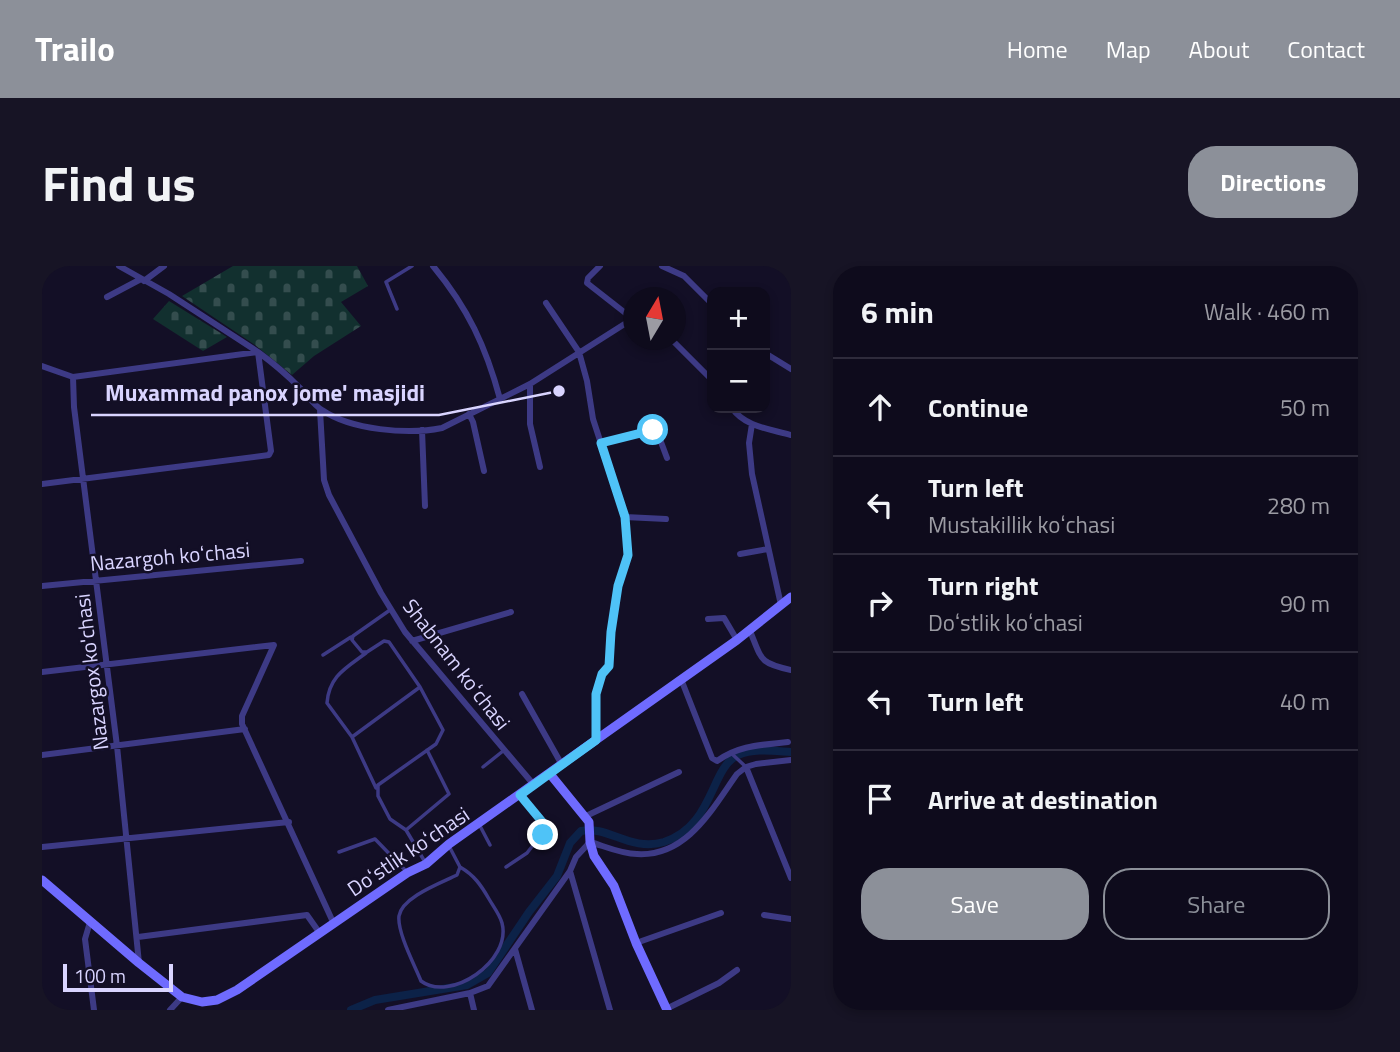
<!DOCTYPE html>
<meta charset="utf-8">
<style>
:root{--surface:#0e0b1c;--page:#171425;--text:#f1f3f6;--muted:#9b9ba3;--line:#2e2b3b;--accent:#8c9099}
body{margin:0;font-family:"Titillium Web",sans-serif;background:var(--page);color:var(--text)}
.controls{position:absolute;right:21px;top:21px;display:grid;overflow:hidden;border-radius:14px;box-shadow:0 4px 10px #0003}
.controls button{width:63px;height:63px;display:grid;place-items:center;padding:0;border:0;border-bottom:2px solid var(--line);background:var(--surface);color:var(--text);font:35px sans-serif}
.compass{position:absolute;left:581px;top:21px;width:63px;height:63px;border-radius:50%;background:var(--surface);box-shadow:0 4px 10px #0003;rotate:10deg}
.scale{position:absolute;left:21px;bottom:18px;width:110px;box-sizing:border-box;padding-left:7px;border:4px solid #d9d4ff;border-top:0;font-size:19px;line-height:24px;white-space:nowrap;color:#d9d4ff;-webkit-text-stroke:5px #130f26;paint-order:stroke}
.stop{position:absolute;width:21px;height:21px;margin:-16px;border:5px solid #4fc3f7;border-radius:50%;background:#fff}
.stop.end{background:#4fc3f7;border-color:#fff;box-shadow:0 2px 7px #0008}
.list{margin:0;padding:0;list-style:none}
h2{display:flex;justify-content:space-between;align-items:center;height:91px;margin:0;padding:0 28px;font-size:30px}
h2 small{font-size:23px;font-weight:400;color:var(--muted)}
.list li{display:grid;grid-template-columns:46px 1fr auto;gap:21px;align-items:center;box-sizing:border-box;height:98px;padding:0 28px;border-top:2px solid var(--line)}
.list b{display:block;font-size:26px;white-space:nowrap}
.list p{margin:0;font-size:23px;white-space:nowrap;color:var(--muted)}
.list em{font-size:23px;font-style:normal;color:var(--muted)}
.actions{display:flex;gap:14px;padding:21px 28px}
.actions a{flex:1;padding:16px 0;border:2px solid var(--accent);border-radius:28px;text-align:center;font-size:24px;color:var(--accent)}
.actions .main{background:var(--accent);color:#fff}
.icon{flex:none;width:38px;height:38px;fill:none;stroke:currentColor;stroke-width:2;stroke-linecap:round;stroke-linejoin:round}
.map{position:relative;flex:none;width:749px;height:744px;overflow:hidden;border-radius:28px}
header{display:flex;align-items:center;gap:42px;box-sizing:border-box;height:98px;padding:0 35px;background:var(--accent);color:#fff}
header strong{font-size:33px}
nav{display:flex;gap:38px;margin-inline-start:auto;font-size:24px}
.intro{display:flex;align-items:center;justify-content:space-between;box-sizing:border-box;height:168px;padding:0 42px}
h1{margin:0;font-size:49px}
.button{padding:18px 32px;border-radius:28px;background:var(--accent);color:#fff;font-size:24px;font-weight:700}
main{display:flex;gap:42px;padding:0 42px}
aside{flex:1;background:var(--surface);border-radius:28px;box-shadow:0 4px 10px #0003}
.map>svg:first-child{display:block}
.cemetery{fill:url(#cemetery-stones)}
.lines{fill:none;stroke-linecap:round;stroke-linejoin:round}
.canal{stroke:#0c2248;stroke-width:8}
.lane{stroke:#3d3a85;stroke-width:3.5}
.street{stroke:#3d3a85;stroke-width:6}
.secondary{stroke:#6f6bff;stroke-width:9}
.route{stroke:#4fc3f7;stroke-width:9}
.labels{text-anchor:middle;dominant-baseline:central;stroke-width:5;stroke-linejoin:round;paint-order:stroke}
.street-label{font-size:21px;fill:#d9d4ff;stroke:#130f26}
.leader{fill:none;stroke:#d9d4ff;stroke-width:2.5}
.callout-dot{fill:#d9d4ff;stroke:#130f26;stroke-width:2.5}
.callout-label{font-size:23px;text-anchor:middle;font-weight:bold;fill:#d9d4ff;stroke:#130f26;stroke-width:5;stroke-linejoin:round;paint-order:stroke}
</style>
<header>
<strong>Trailo</strong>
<nav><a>Home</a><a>Map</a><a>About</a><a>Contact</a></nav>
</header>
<div class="intro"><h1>Find us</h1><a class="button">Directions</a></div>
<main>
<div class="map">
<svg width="749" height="744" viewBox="0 0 749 744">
<defs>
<pattern id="cemetery-stones" width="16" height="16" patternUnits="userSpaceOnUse" patternTransform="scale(1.75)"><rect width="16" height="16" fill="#12302f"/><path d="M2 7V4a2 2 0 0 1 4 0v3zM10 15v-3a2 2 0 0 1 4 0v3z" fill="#344d4e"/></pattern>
</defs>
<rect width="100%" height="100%" fill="#130f26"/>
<path class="cemetery" d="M191,0h124l11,20 -27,16 20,24 -47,30 -22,19 -37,-30 -73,-49z
M127,35l58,36 -24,14 -50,-32z"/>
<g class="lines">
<path class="canal" d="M309,744l24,-10 92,-15 21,-12 41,-61 28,-36 13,-33 11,-12c27,-6 49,21 83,11 50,-16 46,-74 74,-87 16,-7 36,-4 53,-3"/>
<path class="lane" d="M355,43l-11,-27 26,-16
M348,344l-37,26 -1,4 10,12h5l17,-11 5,1 31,45 23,43 -7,14 -58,41v11l12,23 16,11 19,32
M281,389l28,-18
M310,471l-25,-34c2,-27 19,-35 39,-50
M689,487l15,14
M441,501l20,-16
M334,522l-24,-51 68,-50
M437,558l11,21
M364,564l43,-36 -22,-44
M407,580l11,21 -3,8c-16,8 -55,22 -58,41 -2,16 16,50 22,65 29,22 91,-20 81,-58 -2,-8 -9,-17 -13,-24 -8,-14 -15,-24 -29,-32
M297,586l36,-13 31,32
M464,601l21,-14 17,-22 -1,-7 -23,-29"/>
<path class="street" d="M391,0c35,42 53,81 67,133
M558,0l-12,12 -1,5 46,36
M620,0l22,10 28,28
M102,15l20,-15
M65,31l34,-18
M504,37l33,49 8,29 6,38 32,98 3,38 -10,31 -7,46 -2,33 -7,9 -6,20v46
M630,74l40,40
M723,87l26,16
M0,100l31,11 185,-25c15,11 28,22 41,35 8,7 14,18 23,23 29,20 86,25 120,18l88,-44 104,-66
M31,111l1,30 43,339 22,217
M488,118v40l10,43
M690,142c13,19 38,21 59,27
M278,144l4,70 5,15 52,98 24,39 129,153
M427,148l4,8 11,49
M710,158l-3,19 3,31 29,131
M380,164l3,76
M559,177l52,-13 5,4 9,24
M0,218l227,-29 2,-4 -13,-99 -89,-58 -50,-28
M583,251l41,2
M698,288l28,-5
M0,320l259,-25
M666,353l16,-1 13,22
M708,365c12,29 9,32 41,39
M370,375l99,-29
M0,406l232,-27 -32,71v8l91,198
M639,413l31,79 5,3c22,-16 45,-16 71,-19
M480,428l40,71
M0,489l203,-26
M704,501l45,111
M544,550l93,-44
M0,581l247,-25
M528,605l40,139
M722,649l27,4
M48,656l-5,17 9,71
M96,671l169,-22 12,17
M594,677l85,-30
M473,683l17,61
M428,727l4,17
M624,743l53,-26 18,-13
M128,744l12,-13
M346,744l82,-17 18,-7 82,-115 6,-14 14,-15c14,4 31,12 47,12 50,3 75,-45 100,-80l9,-7 10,-3 35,-4"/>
<path class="secondary" d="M508,508l39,48 1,20 4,14 20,30 22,57 31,67
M0,614l97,83 43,34 20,5 15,-2 20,-10 170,-117 19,-9 23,-20 288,-204 54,-43"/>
</g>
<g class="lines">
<path class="route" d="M501,569l1,-11 -24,-29 76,-55v-46l6,-20 7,-8 2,-34 7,-46 10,-31 -3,-38 -24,-74 52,-13"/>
</g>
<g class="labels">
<g class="street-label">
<text transform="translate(128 290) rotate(-5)">Nazargoh koʻchasi</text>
<text transform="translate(415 398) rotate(52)">Shabnam koʻchasi</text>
<text transform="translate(49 406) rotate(-97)">Nazargox ko'chasi</text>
<text transform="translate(366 585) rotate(-34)">Doʻstlik koʻchasi</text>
</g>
</g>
<path class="leader" d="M517 125L397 149H49"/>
<circle class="callout-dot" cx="517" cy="125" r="7"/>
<g class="callout-label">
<text x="223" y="135">Muxammad panox jome' masjidi</text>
</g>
</svg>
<div class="controls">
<button>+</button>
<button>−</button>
</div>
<svg class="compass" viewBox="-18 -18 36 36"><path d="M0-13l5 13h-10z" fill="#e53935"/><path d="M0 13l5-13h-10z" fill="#9b9ba3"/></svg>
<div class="scale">100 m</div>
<div class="stop" style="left:611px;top:164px"></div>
<div class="stop end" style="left:501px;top:569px"></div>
</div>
<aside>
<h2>6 min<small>Walk · 460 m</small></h2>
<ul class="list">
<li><svg class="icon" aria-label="ahead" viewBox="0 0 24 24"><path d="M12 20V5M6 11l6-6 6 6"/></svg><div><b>Continue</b></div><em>50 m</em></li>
<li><svg class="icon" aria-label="left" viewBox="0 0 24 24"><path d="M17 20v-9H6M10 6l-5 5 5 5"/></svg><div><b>Turn left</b><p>Mustakillik koʻchasi</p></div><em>280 m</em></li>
<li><svg class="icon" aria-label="right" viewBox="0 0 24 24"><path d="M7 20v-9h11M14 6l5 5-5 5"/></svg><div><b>Turn right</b><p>Doʻstlik koʻchasi</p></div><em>90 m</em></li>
<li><svg class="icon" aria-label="left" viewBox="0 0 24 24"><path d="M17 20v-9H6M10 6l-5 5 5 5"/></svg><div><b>Turn left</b></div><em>40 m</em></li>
<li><svg class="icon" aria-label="arrive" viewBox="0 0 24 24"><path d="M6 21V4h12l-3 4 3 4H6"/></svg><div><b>Arrive at destination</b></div></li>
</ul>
<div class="actions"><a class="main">Save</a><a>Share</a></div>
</aside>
</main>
